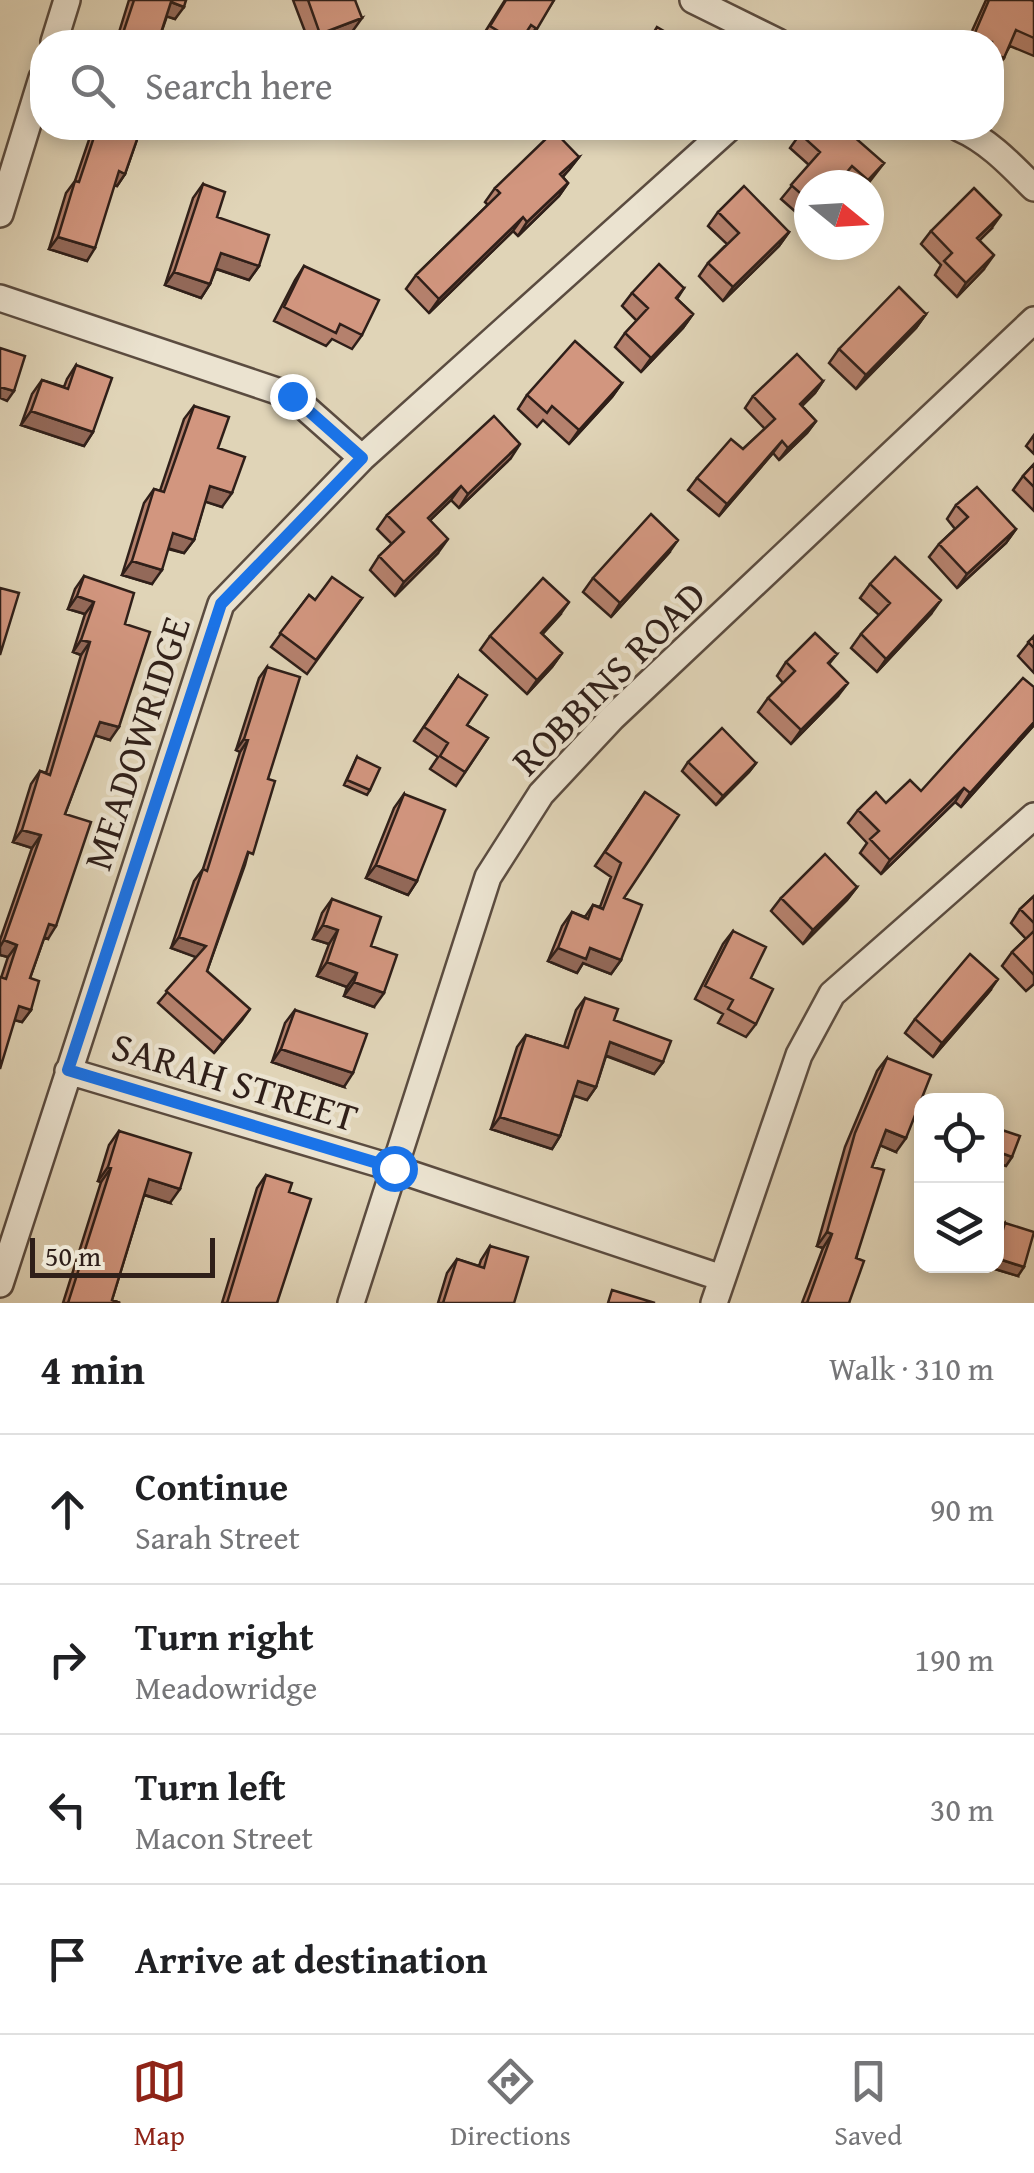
<!DOCTYPE html>
<meta charset="utf-8">
<style>
:root{--surface:#fff;--page:#f2f2f2;--text:#202124;--muted:#757577;--line:#e0e0e0;--accent:#8f2418}
body{margin:0;font-family:"Gentium Book Plus",serif;background:var(--page);color:var(--text)}
.controls{position:absolute;right:30px;bottom:30px;display:grid;overflow:hidden;border-radius:20px;box-shadow:0 5px 15px #0003}
.controls button{width:90px;height:90px;display:grid;place-items:center;padding:0;border:0;border-bottom:2px solid var(--line);background:var(--surface);color:var(--text);font:50px sans-serif}
.compass{position:absolute;left:794px;top:170px;width:90px;height:90px;border-radius:50%;background:var(--surface);box-shadow:0 5px 15px #0003;rotate:108deg}
.scale{position:absolute;left:30px;bottom:25px;width:185px;box-sizing:border-box;padding-left:10px;border:5px solid #2f1f19;border-top:0;font-size:28px;line-height:35px;white-space:nowrap;color:#2f1f19;-webkit-text-stroke:8px #ebe3d0;paint-order:stroke}
.stop{position:absolute;width:30px;height:30px;margin:-22px;border:8px solid #1a73e8;border-radius:50%;background:#fff}
.stop.end{background:#1a73e8;border-color:#fff;box-shadow:0 2px 10px #0008}
.list{margin:0;padding:0;list-style:none}
h2{display:flex;justify-content:space-between;align-items:center;height:130px;margin:0;padding:0 40px;font-size:42px}
h2 small{font-size:32px;font-weight:400;color:var(--muted)}
.list li{display:grid;grid-template-columns:65px 1fr auto;gap:30px;align-items:center;box-sizing:border-box;height:150px;padding:0 40px;border-top:2px solid var(--line)}
.list b{display:block;font-size:38px;white-space:nowrap}
.list p{margin:0;font-size:32px;white-space:nowrap;color:var(--muted)}
.list em{font-size:32px;font-style:normal;color:var(--muted)}
.icon{flex:none;width:55px;height:55px;fill:none;stroke:currentColor;stroke-width:2;stroke-linecap:round;stroke-linejoin:round}
.map{position:relative;flex:none;width:1034px;height:1303px;overflow:hidden}
.search{position:absolute;background:var(--surface);box-shadow:0 5px 15px #0003;left:30px;right:30px;top:30px;height:110px;display:flex;align-items:center;gap:25px;box-sizing:border-box;padding:0 35px;border-radius:40px;color:var(--muted);font-size:38px}
.sheet{height:730px;background:var(--surface)}
nav{display:flex;justify-content:space-around;align-items:center;box-sizing:border-box;height:140px;border-top:2px solid var(--line);background:var(--surface);font-size:28px;color:var(--muted)}
nav a{display:grid;justify-items:center;gap:5px}
nav .on{color:var(--accent)}
.map>svg:first-child{display:block}
.lines{fill:none;stroke-linecap:round;stroke-linejoin:round}
.minor-casing{stroke:#5b4c40;stroke-width:30}
.minor{stroke:#ebe3d0;stroke-width:25}
.wall{fill:#b5816d;stroke:#2f1f19;stroke-width:2.5}
.shaded-wall{fill:#936959;stroke:#2f1f19;stroke-width:2.5}
.building{fill:#d2967f;stroke:#2f1f19;stroke-width:2.5}
.route{stroke:#1a73e8;stroke-width:12}
.labels{text-anchor:middle;dominant-baseline:central;stroke-width:9;stroke-linejoin:round;paint-order:stroke}
.street-label{font-size:40px;fill:#2f1f19;stroke:#ebe3d0}
</style>
<div class="map">
<svg width="1034" height="1303" viewBox="0 0 1034 1303">
<rect width="100%" height="100%" fill="#e0d4b7"/>
<filter id="stains"><feTurbulence type="fractalNoise" baseFrequency=".002" numOctaves="4"/><feColorMatrix values="0 0 0 0 .2 0 0 0 0 .09 0 0 0 0 .02 0 0 0 .5 -.17"/></filter>
<radialGradient id="worn" r=".72"><stop offset=".6" stop-color="#630" stop-opacity="0"/><stop offset="1" stop-color="#630" stop-opacity=".3"/></radialGradient>
<g class="lines">
<defs>
<path id="minor" d="M693,0l85,42
M54,42l13,-42
M959,128c30,13 52,37 75,60
M0,214l42,-136
M0,298l292,98 70,62
M68,1071l325,97 329,110
M0,1284l221,-680 141,-146 367,-330
M351,1303l137,-426 53,-83 71,-76 422,-398
M714,1303l85,-248 33,-61 202,-178"/>
</defs>
<use href="#minor" class="minor-casing"/>
<use href="#minor" class="minor"/>
</g>
<path class="wall" d="M129,0h57l-11,19 -8,-3 -9,26h-42z
M293,0h62l-3,32 -29,10h-14z
M505,0h49l-27,42 -5,-3 -2,3h-35l-5,-2z
M986,0h45l3,1v55l-24,-10 -16,26 -2,-30h-25z
M93,128h48l-16,46 -8,12 -3,-1 -27,76 -38,-12 17,-56 9,-12z
M377,128h23l-7,10z
M800,134l84,29 -17,22h-19l-5,-5 -34,5v33l-3,3 -25,-22 28,-34 -19,-17z
M579,157l-16,20 5,6 -9,13 -41,40 -5,-5 -84,82 -23,-24 10,-14 72,-70 -3,-3 10,-14z
M203,184l14,33 42,49 -10,14 -33,-11 -6,15 -9,14 -36,-13 28,-87z
M718,212l71,20 -10,14 -56,55 -24,-25 9,-13 19,-19 -19,-18z
M991,229l-12,11 5,29 -27,28 -22,-22 6,-10 -20,-21 10,-13z
M304,266l58,69 -10,14 -20,-10 -6,7 -52,-25 21,-41z
M684,288l-7,11 16,15 -10,14 -42,44 -26,-25 10,-14 12,-12 -15,-15 10,-13z
M926,314l-10,14 -60,61 -27,-26 10,-14z
M76,365l17,67 -9,14 -63,-21 11,-31 10,-14 22,7 3,-8z
M823,381l-8,12 -13,13 14,15 -9,12 -28,27 -6,-7 -54,63 -31,-26 9,-12 46,-29 22,-20 -20,-21 8,-12z
M622,383l-10,14 -43,47 -26,-24 -6,7 -19,-18 9,-14z
M194,406l24,42 4,59 -17,-6 -11,39 -10,13 -16,-4 -16,35 -30,-9 22,-72 10,-14 6,2 24,-72z
M1034,435v19l-8,-8z
M511,458l-52,50 -8,-8 -21,20 8,33 -43,43 -25,-26 9,-14 13,-12 -15,-15 10,-14z
M1034,464v47l-21,-21 10,-14z
M956,505l60,24 -10,14 -49,45 -28,-31 10,-13 16,-15 -8,-10z
M668,554l-57,63 -28,-25 10,-14z
M84,576l41,48 -15,116 -16,-5 -29,79 -17,125 -4,-1 -14,40 1,32 -9,12 -7,-2 -14,-42 7,-21 -8,-2v-15l32,-92 -19,-6 18,-58 9,-13 6,2 35,-118 -8,-3 12,-38 -17,-5 7,-20z
M870,584l61,30 -54,58 -26,-24 10,-14 18,-19 -19,-17z
M309,595l6,5 47,-2 -55,76 -36,-27z
M559,616l-17,18 20,19 -10,14 -25,27 -47,-44 10,-14z
M1034,636v37l-16,-17z
M837,654l-8,10 9,32 -47,48 -33,-32 10,-14 15,-15 -6,-7 9,-14z
M267,667l1,112 -23,86 -38,106 35,49 -28,33 -56,-50 39,-46 -26,-9 23,-67 9,-12 37,-117 -4,-2 23,-72z
M458,676l9,49 21,13 -32,48 -26,-17 8,-12 -24,-16z
M1034,725l-73,82 -6,-5 -74,72 -21,-21 7,-10 -19,-20 10,-13 28,-7 35,-12z
M357,757l13,33 -3,5 -23,-10z
M688,762l68,1 -7,9 -33,33 -34,-34z
M645,792l-21,106 -3,62 -10,14 -28,-11 -6,10 -29,-12 14,-35 10,-14 13,5 8,-12 7,2 11,-30 -16,-11z
M404,794l13,87 -9,14 -42,-17 28,-70z
M857,887l-10,13 -44,44 -32,-33 10,-13z
M1034,896v88l-8,7 -24,-25 10,-14 14,-13 -15,-16 9,-14z
M332,899l39,47 3,61 -30,-11 3,-9 -30,-11 12,-32 -16,-5 9,-26z
M733,931l18,47 5,46 -10,13 -28,-14 5,-9 -28,-15 28,-55z
M989,992l-56,65 -28,-24 10,-14z
M585,998l78,64 -9,12 -48,-18 -10,31 -9,13 -13,-5 -14,41 -8,13 -61,-20 26,-82 9,-12 38,12 12,-37z
M295,1010l49,77 -72,-25 13,-39z
M887,1058l9,94 -16,-7 -8,22 -23,136h-47l21,-55 -6,-2 28,-99 32,-76z
M119,1131l51,72 -26,-8 -32,105 8,3h-57l38,-121 -3,-1 11,-36z
M266,1175l23,17 -12,111h-55l35,-115z
M1005,1223l13,53 -30,-9 1,-1h7v-26l3,-8z
M490,1246l24,57h-76l9,-30 10,-14 22,7 2,-6z"/>
<path class="shaded-wall" d="M171,2l13,5 -9,12 -13,-4z
M362,18l-10,14 -29,10h-9l6,-8z
M992,53l12,5 -10,14 -2,-1z
M579,157l-10,13 -18,18 9,-14z
M119,171l6,3 -8,12 -7,-2z
M568,183l-9,13 -41,40 9,-14z
M1001,215l-10,14 -23,23 9,-14z
M523,217l-10,14 -84,82 10,-14z
M789,232l-10,14 -56,55 10,-14z
M58,237l37,11 -8,13 -38,-12z
M221,253l38,13 -10,14 -38,-13z
M994,255l-10,14 -27,28 9,-14z
M174,272l36,12 -9,14 -36,-13z
M693,314l-10,14 -42,44 10,-14z
M926,314l-10,14 -60,61 10,-14z
M823,381l-8,12 -24,23 9,-12z
M622,383l-10,14 -43,47 10,-14z
M0,387l14,4 -7,10 -7,-3z
M31,411l62,21 -9,14 -63,-21z
M816,421l-9,12 -28,27 9,-12z
M782,441l-9,12 -54,63 8,-12z
M520,444l-9,14 -52,50 9,-14z
M210,486l22,7 -10,14 -22,-7z
M461,486l-10,14 -33,32 10,-14z
M1016,529l-10,14 -49,45 10,-14z
M173,533l21,7 -10,13 -20,-6z
M448,539l-10,14 -43,43 9,-14z
M678,540l-10,14 -57,63 9,-14z
M132,561l30,9 -10,14 -30,-9z
M77,596l17,6 -9,12 -17,-5z
M941,600l-10,14 -54,58 9,-13z
M569,602l-10,14 -28,31 10,-14z
M81,640l9,2 -9,13 -8,-3z
M562,653l-10,14 -25,27 10,-14z
M848,683l-10,13 -47,48 10,-14z
M100,722l19,5 -9,13 -19,-6z
M1034,722v3l-73,82 9,-14z
M244,739l4,1 -8,12 -4,-2z
M756,763l-7,9 -33,33 7,-9z
M964,788l-9,14 -74,72 9,-14z
M22,830l19,5 -9,13 -19,-6z
M376,865l41,16 -9,14 -42,-17z
M857,887l-10,13 -44,44 10,-14z
M49,924l7,2 -8,13 -7,-3z
M323,925l15,5 -9,14 -16,-5z
M179,937l27,9 -8,12 -27,-10z
M4,940l13,5 -9,12 -8,-2v-8z
M558,948h32l31,12 -10,14 -28,-11 -6,10 -29,-12z
M327,962l30,11 -10,14 -30,-11z
M998,979l-9,13 -56,65 9,-14z
M354,982l30,11 -10,14 -30,-11z
M19,1006l12,4 -9,12 -12,-3z
M250,1009l-8,11 -28,33 9,-12z
M610,1042l53,20 -9,12 -52,-20z
M281,1049l72,24 -9,14 -72,-25z
M578,1081l18,6 -9,13 -18,-6z
M500,1117l60,19 -8,13 -61,-20z
M886,1130l20,8 -10,14 -19,-8z
M996,1151l16,6 -6,9 -10,-3z
M108,1167l3,1 -10,14 -3,-1z
M149,1179l31,10 -10,14 -31,-10z
M827,1232l5,2 -9,14 -6,-2z
M996,1258l28,9 -6,9 -30,-9 2,-1h6z"/>
<path class="building" d="M134,0h52l-2,7 -13,-5 -13,40h-38z
M308,0h47l7,18 -42,16z
M506,0h48l-17,29 -6,-4 -11,17h-4l-26,-16z
M989,0h42l3,1v37l-18,-8 -12,28 -12,-5v-11h-21z
M657,27l26,15h-35z
M97,128h44l-16,46 -6,-3 -24,77 -37,-11 17,-56 4,1z
M805,128h39l40,35 -16,17 -16,-14 -16,19h-27v16l-18,-16 29,-33 -20,-18z
M554,131l25,26 -19,17 8,9 -41,39 -4,-5 -84,82 -23,-24 84,-82 -5,-5z
M203,184l22,8 -8,25 52,18 -10,31 -38,-13 -11,31 -36,-12z
M744,186l45,46 -56,55 -25,-24 31,-30 -21,-21z
M974,188l27,27 -24,23 17,17 -28,28 -22,-22 8,-8 -21,-22z
M659,264l25,24 -8,10 17,16 -42,44 -26,-25 23,-25 -16,-15z
M304,266l75,34 -17,35 -22,-11 -4,9 -52,-26z
M899,287l27,27 -60,61 -27,-26z
M575,341l47,42 -43,47 -27,-24 -5,7 -20,-18z
M0,348l25,8 -11,35 -14,-4z
M797,354l26,27 -23,23 16,17 -28,27 -6,-7 -55,63 -30,-26 34,-39 12,10 32,-30 -22,-23z
M76,365l36,13 -19,54 -62,-21 11,-31 26,9z
M194,406l35,11 -11,31 27,9 -13,36 -22,-7 -16,54 -21,-7 -11,37 -30,-9 22,-72 10,3z
M494,416l26,28 -52,50 -7,-8 -33,32 20,21 -44,43 -25,-26 25,-24 -17,-17z
M1034,464v23l-11,-11z
M977,487l39,42 -49,45 -28,-30 29,-27 -12,-12z
M651,514l27,26 -58,63 -27,-25z
M895,557l46,43 -55,59 -25,-25 29,-31 -20,-19z
M84,576l50,17 -9,31 25,8 -31,95 -19,-5 -35,92 26,8 -35,104 -7,-2 -19,54 9,3 -8,29 -12,-4 -19,63v-92l6,2 11,-34 -13,-5 37,-105 -19,-5 18,-59 10,4 40,-133 -9,-2 13,-38 -17,-6z
M332,577l30,21 -46,62 -36,-27 29,-38 6,5z
M543,578l26,24 -28,31 21,20 -25,27 -47,-44z
M0,588l19,5 -19,62z
M815,633l22,21 -9,9 20,20 -47,47 -33,-32 27,-27 -9,-9z
M1034,636v12l-6,-6z
M267,667l33,10 -32,102 7,2 -22,73 -5,-2 -41,119 43,38 -27,32 -57,-50 40,-45 -27,-9 24,-68 4,2 41,-131 -4,-1z
M458,676l29,19 -20,30 21,13 -23,34 -25,-16 8,-13 -24,-16z
M1023,678l11,9v35l-64,71 -6,-5 -74,72 -20,-21 9,-8 -21,-21 18,-18 10,11 24,-23 11,11z
M722,728l34,35 -33,33 -35,-34z
M357,757l23,11 -10,22 -23,-10z
M645,792l34,23 -55,83 18,7 -21,55 -31,-12 -4,11 -28,-11 14,-36 16,7 5,-14 10,4 18,-46 -16,-11z
M404,794l41,16 -28,71 -41,-16z
M825,854l32,33 -44,43 -32,-32z
M1034,896v27l-14,-14z
M332,899l49,18 -10,29 26,9 -13,38 -30,-11 3,-9 -30,-11 11,-32 -15,-5z
M733,931l33,16 -15,31 22,11 -17,35 -28,-15 5,-9 -28,-14z
M1034,931v44l-22,-23z
M970,954l28,25 -56,64 -27,-24z
M585,998l33,11 -4,11 57,21 -8,21 -53,-20 -14,45 -18,-6 -18,55 -60,-19 26,-82 42,13z
M295,1010l72,24 -14,39 -72,-24z
M887,1058l44,17 -25,63 -20,-8 -14,37 12,3 -28,88 8,3 -15,42h-42l25,-69 -5,-2 28,-99z
M996,1128l24,8 -8,21 -16,-6z
M119,1131l72,22 -11,36 -31,-10 -37,121 8,3h-52l43,-135 -3,-1z
M266,1175l26,8 -3,9 22,7 -34,104h-50z
M1005,1223l29,9 -10,35 -28,-9v-5z
M490,1246l38,11 -14,46h-71l14,-44 27,9z
M612,1290l43,13h-47z"/>
<g class="lines">
<path class="route" d="M292,396l70,62 -141,146 -153,466 326,98"/>
</g>
<g class="labels">
<g class="street-label">
<text transform="translate(608 678) rotate(-45)">ROBBINS ROAD</text>
<text transform="translate(136 743) rotate(-72)">MEADOWRIDGE</text>
<text transform="translate(235 1081) rotate(17)">SARAH STREET</text>
</g>
</g>
<rect width="100%" height="100%" filter="url(#stains)"/>
<rect width="100%" height="100%" fill="url(#worn)"/>
</svg>
<div class="controls">
<button><svg class="icon" aria-label="locate" viewBox="0 0 24 24"><circle cx="12" cy="12" r="6"/><path d="M12 2v4M12 18v4M2 12h4M18 12h4"/></svg></button>
<button><svg class="icon" aria-label="layers" viewBox="0 0 24 24"><path d="M12 4l9 5-9 5-9-5zM3 14l9 5 9-5"/></svg></button>
</div>
<svg class="compass" viewBox="-18 -18 36 36"><path d="M0-13l5 13h-10z" fill="#e53935"/><path d="M0 13l5-13h-10z" fill="#757577"/></svg>
<div class="scale">50 m</div>
<div class="stop" style="left:394px;top:1168px"></div>
<div class="stop end" style="left:292px;top:396px"></div>
<div class="search"><svg class="icon" aria-label="search" viewBox="0 0 24 24"><circle cx="10" cy="10" r="6"/><path d="M15 15l6 6"/></svg>Search here</div>
</div>
<section class="sheet">
<h2>4 min<small>Walk · 310 m</small></h2>
<ul class="list">
<li><svg class="icon" aria-label="ahead" viewBox="0 0 24 24"><path d="M12 20V5M6 11l6-6 6 6"/></svg><div><b>Continue</b><p>Sarah Street</p></div><em>90 m</em></li>
<li><svg class="icon" aria-label="right" viewBox="0 0 24 24"><path d="M7 20v-9h11M14 6l5 5-5 5"/></svg><div><b>Turn right</b><p>Meadowridge</p></div><em>190 m</em></li>
<li><svg class="icon" aria-label="left" viewBox="0 0 24 24"><path d="M17 20v-9H6M10 6l-5 5 5 5"/></svg><div><b>Turn left</b><p>Macon Street</p></div><em>30 m</em></li>
<li><svg class="icon" aria-label="arrive" viewBox="0 0 24 24"><path d="M6 21V4h12l-3 4 3 4H6"/></svg><div><b>Arrive at destination</b></div></li>
</ul>
</section>
<nav>
<a class="on"><svg class="icon" aria-label="map" viewBox="0 0 24 24"><path d="M3 6l6-2 6 2 6-2v14l-6 2-6-2-6 2zM9 4v14M15 6v14"/></svg>Map</a>
<a><svg class="icon" aria-label="directions" viewBox="0 0 24 24"><path d="M12 3l9 9-9 9-9-9zM9 14v-3h6M13 9l2 2-2 2"/></svg>Directions</a>
<a><svg class="icon" aria-label="saved" viewBox="0 0 24 24"><path d="M7 4h10v16l-5-4-5 4z"/></svg>Saved</a>
</nav>
